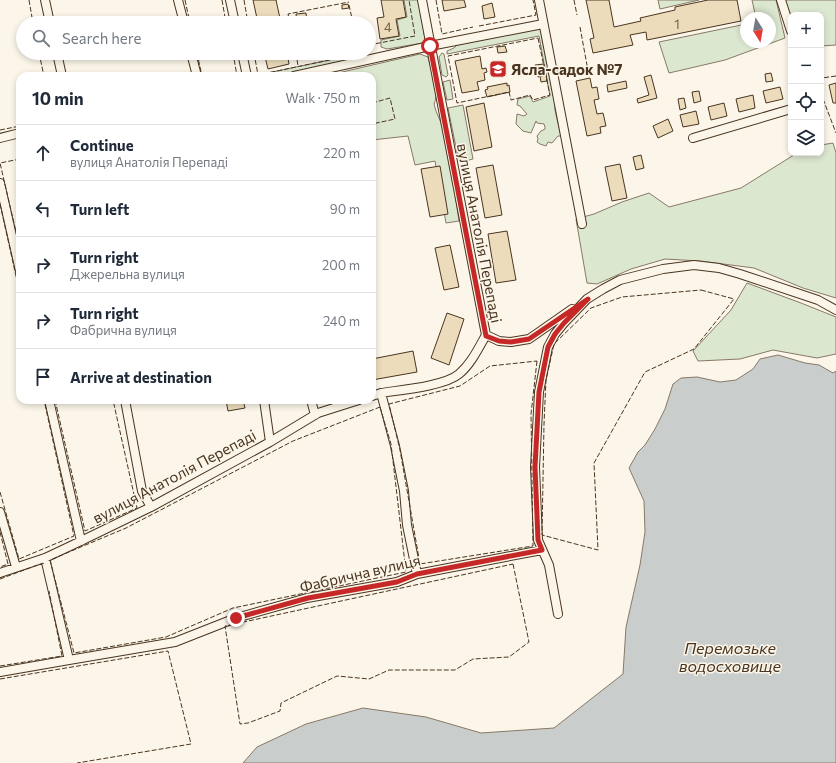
<!DOCTYPE html>
<meta charset="utf-8">
<style>
:root{--surface:#fff;--page:#f6f6f7;--text:#1f2937;--muted:#747a83;--line:#e0e1e3}
body{margin:0;font-family:Commissioner,sans-serif;background:var(--page);color:var(--text)}
.controls{position:absolute;right:12px;top:12px;display:grid;overflow:hidden;border-radius:8px;box-shadow:0 2px 6px #0003}
.controls button{width:36px;height:36px;display:grid;place-items:center;padding:0;border:0;border-bottom:1px solid var(--line);background:var(--surface);color:var(--text);font:20px sans-serif}
.compass{position:absolute;left:740px;top:12px;width:36px;height:36px;border-radius:50%;background:var(--surface);box-shadow:0 2px 6px #0003;rotate:169deg}
.stop{position:absolute;width:12px;height:12px;margin:-9px;border:3px solid #c62828;border-radius:50%;background:#fff}
.stop.end{background:#c62828;border-color:#fff;box-shadow:0 1px 4px #0008}
.list{margin:0;padding:0;list-style:none}
h2{display:flex;justify-content:space-between;align-items:center;height:52px;margin:0;padding:0 16px;font-size:17px}
h2 small{font-size:13px;font-weight:400;color:var(--muted)}
.list li{display:grid;grid-template-columns:26px 1fr auto;gap:12px;align-items:center;box-sizing:border-box;height:56px;padding:0 16px;border-top:1px solid var(--line)}
.list b{display:block;font-size:15px;white-space:nowrap}
.list p{margin:0;font-size:13px;white-space:nowrap;color:var(--muted)}
.list em{font-size:13px;font-style:normal;color:var(--muted)}
.icon{flex:none;width:22px;height:22px;fill:none;stroke:currentColor;stroke-width:2;stroke-linecap:round;stroke-linejoin:round}
.map{position:relative;flex:none;width:836px;height:763px;overflow:hidden}
.search{position:absolute;background:var(--surface);box-shadow:0 2px 6px #0003;left:16px;top:16px;width:360px;height:44px;display:flex;align-items:center;gap:10px;box-sizing:border-box;padding:0 14px;border-radius:22px;color:var(--muted);font-size:15px}
.panel{position:absolute;background:var(--surface);box-shadow:0 2px 6px #0003;left:16px;top:72px;width:360px;height:332px;border-radius:12px}
.map>svg:first-child{display:block}
.green{fill:#dce7d0;stroke:#887966}
.water{fill:#c9cecd;stroke:#887966}
.building{fill:#ecdcbc;stroke:#4a3520}
.lines{fill:none;stroke-linecap:round;stroke-linejoin:round}
.street-casing{stroke:#4a3520;stroke-width:10}
.street{stroke:#fbf6e9;stroke-width:8}
.fence{stroke:#4a3520;stroke-width:1;stroke-dasharray:5 2;stroke-linecap:butt}
.route{stroke:#c62828;stroke-width:5}
.labels{text-anchor:middle;dominant-baseline:central;stroke-width:3;stroke-linejoin:round;paint-order:stroke}
.number-label{font-size:13px;fill:#725f47}
.poi-label{font-size:15px;font-weight:bold;fill:#4a3520;stroke:#fbf6e9;text-anchor:start}
.street-label{font-size:15px;fill:#4a3520;stroke:#fbf6e9}
.water-label{font-size:16px;font-style:italic;fill:#4a3520;stroke:#fbf6e9}
</style>
<div class="map">
<svg width="836" height="763" viewBox="0 0 836 763">
<rect width="100%" height="100%" fill="#fbf6e9"/>
<path class="green" d="M404,0h15l6,39 -2,4 -36,6 -6,-2v-7l19,-4 -3,-16 10,-3z
M658,0h41l-39,9z
M752,0h24l9,38 -60,22 -56,13 -10,-31 87,-18v18h24v-24h-14z
M783,0h53v45l-15,1v-31h-30v7z
M542,28l13,74v8l6,26h-3l-6,7 -4,-1 -2,4 -6,-2 -3,-2 1,-3 -1,-3 4,-5 4,-2v-2l-1,-3 -7,-1 -1,-2 -5,12 -8,-2 -7,-7 1,-10 7,2 3,-2 -7,-8 -3,-1 1,-6 12,-3 3,6 17,-6 -11,-60 -92,18v-3l7,-3 3,-3z
M358,53h5v2l-4,5 -80,16h-19l-2,-1 100,-21z
M442,53l2,1 4,21 -2,2 -4,-2 -3,-18z
M420,54l8,3c3,13 12,35 6,47l2,7 5,12 8,30 10,68 -13,2 -11,-62 -20,4 -7,-29 -36,4v-64h-47z
M450,80l3,19 -6,1 -4,-18z
M463,105l10,54 -8,2 -5,-1 -2,-3 -10,-49z
M833,143l3,10v145l-33,-10 -49,-20 -54,-7 -35,-2 -34,10 -34,15 -10,-1 -11,-64 18,-5 28,-12 27,-9 20,14 72,-19 56,-35h24v-8z
M747,283l54,20 35,14v37l-19,4 -44,-8 -33,9 -42,2 -5,-10 38,-41z"/>
<path class="water" d="M778,355l27,8 14,2 14,8 3,-2v392h-593l14,-16 49,-23 57,-16 63,9 55,16 73,-5 69,-54 3,-47 14,-62 5,-33 -1,-31 -15,-33 9,-16 7,-7 10,-16 10,-20 8,-25 8,-6 16,-1 23,5 16,-2 17,-11 7,-10z"/>
<path class="building" d="M253,0h23l5,23h-23z
M381,0h22l3,17 -10,2 3,17 -19,3 -3,-21 7,-1z
M442,0h22l2,7 -22,4z
M586,0h23l5,27 27,-6 -1,-3 35,-8v-3l33,-7h29l4,21 -94,19 -1,-8 -16,3 3,10 -40,8 -3,-14 4,-1z
M492,3l3,14 -11,2 -2,-13z
M348,4l1,4 -7,1v-4z
M306,13l1,8 -10,1 -1,-8z
M505,46l2,6 -9,1 -1,-6z
M264,53h23l2,11 -21,5z
M480,56l2,13 4,-1 1,4 -3,1 1,7 -8,2 2,8 -17,3 -7,-32z
M544,64l2,11 -8,2 -3,-12z
M771,73l2,8 -7,1 -1,-8z
M546,75l1,6 -6,1 -1,-6z
M651,75l6,23 -19,5 -1,-4 12,-4 -5,-18z
M590,78l2,10 5,-1 2,12 -5,1 3,14 6,-1 3,13 -6,1 1,6 -14,3 -11,-55z
M626,81l1,7 -19,4 -1,-7z
M507,83v3l2,-1 1,7 -23,5 -2,-7 3,-1 -1,-2z
M836,83v20h-3l-4,-18z
M780,87l3,12 -17,4 -3,-12z
M699,91l2,10 -7,2 -2,-11z
M753,95l2,13 -16,4 -3,-13z
M684,98l2,10 -6,2 -2,-11z
M484,103l8,44 -18,4 -8,-44z
M724,103l3,13 -16,4 -3,-13z
M696,111l3,13 -16,3 -3,-12z
M668,119l5,12 -15,7 -5,-12z
M641,155l3,13 -8,2 -3,-13z
M620,164l7,34 -15,3 -7,-34z
M493,165l9,50 -17,3 -9,-50z
M440,166l8,48 -18,3 -9,-48z
M507,231l9,49 -20,3 -8,-49z
M450,245l9,42 -15,3 -9,-42z
M447,313l17,6 -15,46 -18,-7z
M413,351l4,21 -45,8v-21z
M226,400h17l2,8 -17,3z"/>
<g class="lines">
<defs>
<path id="street" d="M45,0l5,23
M178,0l6,23
M230,0l5,23
M539,0l43,224
M781,0l10,31
M57,53l5,23
M191,53l6,23
M242,53l5,23
M294,76l136,-30 113,-22
M0,138l20,-5
M693,138l98,-29
M0,183l20,88
M486,335l13,6 12,1 18,-3 43,-30
M381,393l14,53 9,45 3,34 10,49
M372,396l9,-3c19,-3 64,-7 78,-19 12,-10 19,-25 27,-39l-64,-335
M49,400l32,141
M125,400l17,91 9,16
M264,400l6,42
M311,400l4,15
M0,512l16,55
M45,558l24,102
M0,573l45,-15 36,-17 70,-34 119,-65 48,-29 41,-13
M558,614l-9,-49 -11,-25 -3,-73 4,-75 9,-45 7,-13 9,-11 23,-24 16,-10 17,-9 43,-11 31,-4 25,3 21,6 78,26 18,10
M0,672l69,-12 106,-18 61,-24 71,-20 90,-16 20,-8 125,-24"/>
</defs>
<use href="#street" class="street-casing"/>
<use href="#street" class="street"/>
<path class="fence" d="M29,0l4,23
M185,0l5,23
M222,0l4,23
M244,0l4,23
M436,0l6,34 31,-7
M574,0l3,15
M349,5l4,18
M290,23l-2,-9 61,-12
M479,26l57,-11 -3,-15
M580,27l9,49
M538,38l12,57 -17,5 -3,-5 -19,5 -2,-8 -52,11 -9,-47z
M369,45l46,-9 -6,-36
M39,53l5,23
M197,53l5,23
M233,53l4,23
M254,53l4,22 100,-21v-1
M296,53l2,13
M836,76l-14,2 1,21 13,34
M372,103l18,-5 5,21 -23,5
M0,130l20,-4
M20,159l-20,4 20,86
M0,204l20,90
M701,290l33,9 -40,50 -49,23 -51,91 4,87 -56,-15 2,-111 2,-44 8,-36 37,-36 31,-11z
M537,361l-6,53 2,132 -113,18 -20,-114 -11,-46 71,-18 30,-20z
M55,400l30,131 52,-23 -24,-108
M380,407l11,37 15,128 -173,36 -67,29 -92,16 -24,-93 76,-32 167,-87z
M0,492l19,67 55,-23 -30,-136
M0,532l8,32 -8,3
M513,564l16,78 -20,15 -36,2 -18,11h-66l-20,9 -32,-3 -56,27 -1,8 -32,12 -8,1 -15,-98z
M0,579l43,-16 1,3
M0,666l62,-10 -13,-65
M0,679l168,-28 23,93 -114,19"/>
</g>
<g class="lines">
<path class="route" d="M236,618l72,-20 89,-16 20,-8 125,-24 -4,-10 -3,-73 4,-75 9,-45 7,-13 9,-11 24,-24 -59,40 -18,3 -12,-1 -13,-5 -56,-290"/>
</g>
<defs>
<symbol id="school-square" viewBox="-11 -11 22 22"><rect x="-9" y="-9" width="18" height="18" rx="4" fill="#c62828" stroke="#fbf6e9"/><path d="M0-5L7-2L0 1L-7-2ZM-4 1L0 2.5L4 1V4Q0 6-4 4Z" fill="#fff"/></symbol>
</defs>
<g fill-rule="evenodd">
<use href="#school-square" x="488" y="59" width="20" height="20"/>
</g>
<g class="labels">
<g class="number-label">
<text x="677" y="24">1</text>
<text x="388" y="27">4</text>
</g>
<g class="poi-label">
<text x="511" y="69">Ясла-садок №7</text>
</g>
<g class="street-label">
<text transform="translate(480 233) rotate(79)">вулиця Анатолія Перепаді</text>
<text transform="translate(174 476) rotate(-28)">вулиця Анатолія Перепаді</text>
<text transform="translate(360 573) rotate(-13)">Фабрична вулиця</text>
</g>
<g class="water-label">
<text x="730" y="647">Перемозьке<tspan x="730" dy="18">водосховище</tspan></text>
</g>
</g>
</svg>
<div class="controls">
<button>+</button>
<button>−</button>
<button><svg class="icon" aria-label="locate" viewBox="0 0 24 24"><circle cx="12" cy="12" r="6"/><path d="M12 2v4M12 18v4M2 12h4M18 12h4"/></svg></button>
<button><svg class="icon" aria-label="layers" viewBox="0 0 24 24"><path d="M12 4l9 5-9 5-9-5zM3 14l9 5 9-5"/></svg></button>
</div>
<svg class="compass" viewBox="-18 -18 36 36"><path d="M0-13l5 13h-10z" fill="#e53935"/><path d="M0 13l5-13h-10z" fill="#747a83"/></svg>
<div class="stop" style="left:430px;top:46px"></div>
<div class="stop end" style="left:236px;top:618px"></div>
<div class="search"><svg class="icon" aria-label="search" viewBox="0 0 24 24"><circle cx="10" cy="10" r="6"/><path d="M15 15l6 6"/></svg>Search here</div>
<section class="panel">
<h2>10 min<small>Walk · 750 m</small></h2>
<ul class="list">
<li><svg class="icon" aria-label="ahead" viewBox="0 0 24 24"><path d="M12 20V5M6 11l6-6 6 6"/></svg><div><b>Continue</b><p>вулиця Анатолія Перепаді</p></div><em>220 m</em></li>
<li><svg class="icon" aria-label="left" viewBox="0 0 24 24"><path d="M17 20v-9H6M10 6l-5 5 5 5"/></svg><div><b>Turn left</b></div><em>90 m</em></li>
<li><svg class="icon" aria-label="right" viewBox="0 0 24 24"><path d="M7 20v-9h11M14 6l5 5-5 5"/></svg><div><b>Turn right</b><p>Джерельна вулиця</p></div><em>200 m</em></li>
<li><svg class="icon" aria-label="right" viewBox="0 0 24 24"><path d="M7 20v-9h11M14 6l5 5-5 5"/></svg><div><b>Turn right</b><p>Фабрична вулиця</p></div><em>240 m</em></li>
<li><svg class="icon" aria-label="arrive" viewBox="0 0 24 24"><path d="M6 21V4h12l-3 4 3 4H6"/></svg><div><b>Arrive at destination</b></div></li>
</ul>
</section>
</div>
